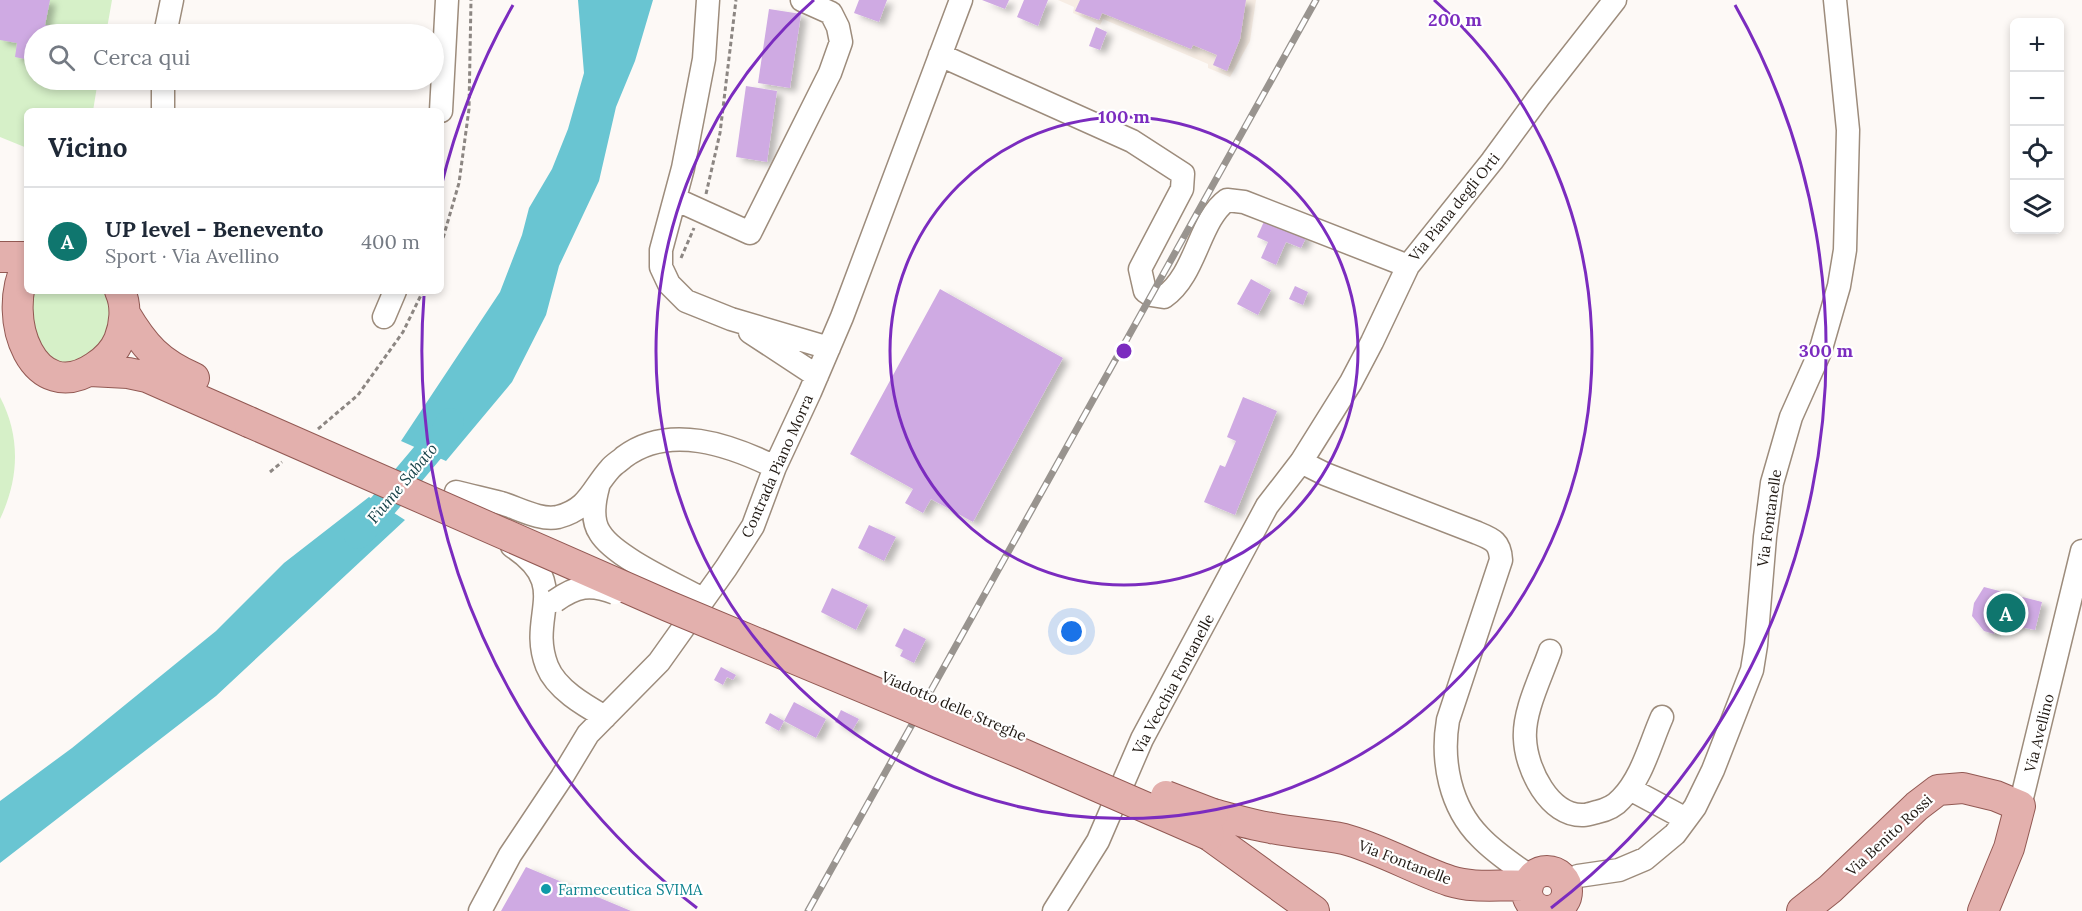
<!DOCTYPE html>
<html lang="it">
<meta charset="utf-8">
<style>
:root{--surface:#fff;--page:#f2f2f3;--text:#1f2937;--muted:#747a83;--line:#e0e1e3;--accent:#0f766e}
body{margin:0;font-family:Lora,serif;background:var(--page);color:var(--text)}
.controls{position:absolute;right:18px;top:18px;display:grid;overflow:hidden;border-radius:9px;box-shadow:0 3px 9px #0003}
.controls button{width:54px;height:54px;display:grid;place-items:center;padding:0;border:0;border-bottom:2px solid var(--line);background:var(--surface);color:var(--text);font:30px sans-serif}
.you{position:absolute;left:1072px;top:632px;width:21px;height:21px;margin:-15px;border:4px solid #fff;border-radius:50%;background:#1a73e8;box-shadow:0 0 0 9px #1a73e833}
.badge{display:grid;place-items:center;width:39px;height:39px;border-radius:50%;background:var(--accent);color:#fff;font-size:20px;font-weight:700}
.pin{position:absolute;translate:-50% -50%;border:3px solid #fff;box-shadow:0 2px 6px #0006}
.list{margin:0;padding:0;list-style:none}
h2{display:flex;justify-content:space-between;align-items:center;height:78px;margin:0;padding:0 24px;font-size:26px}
h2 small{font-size:20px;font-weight:400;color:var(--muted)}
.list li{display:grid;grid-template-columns:39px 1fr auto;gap:18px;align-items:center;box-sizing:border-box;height:108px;padding:0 24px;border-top:2px solid var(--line)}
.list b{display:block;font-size:22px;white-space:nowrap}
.list p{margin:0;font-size:20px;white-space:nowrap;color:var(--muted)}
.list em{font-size:20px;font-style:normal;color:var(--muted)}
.icon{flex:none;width:33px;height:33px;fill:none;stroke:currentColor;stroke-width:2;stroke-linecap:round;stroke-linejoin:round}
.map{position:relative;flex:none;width:2082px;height:911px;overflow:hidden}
.search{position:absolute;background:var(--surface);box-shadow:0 3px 9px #0003;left:24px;top:24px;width:420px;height:66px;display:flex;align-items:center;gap:15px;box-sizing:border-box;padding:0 21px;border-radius:33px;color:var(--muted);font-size:22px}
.panel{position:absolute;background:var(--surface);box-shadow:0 3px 9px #0003;left:24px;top:108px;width:420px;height:186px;border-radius:9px}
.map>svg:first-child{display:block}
.built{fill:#f7ede4}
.green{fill:#d6f0c8}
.water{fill:#69c5d2}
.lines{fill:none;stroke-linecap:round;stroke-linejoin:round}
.river{stroke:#69c5d2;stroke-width:28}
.building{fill:#cfaae3;filter:url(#shadow)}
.minor-casing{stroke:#9d8c7c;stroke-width:25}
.major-casing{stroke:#925953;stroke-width:32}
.path{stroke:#8c8682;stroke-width:3;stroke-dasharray:4.5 3;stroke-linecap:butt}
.minor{stroke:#fff;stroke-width:22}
.major{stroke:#e3b0ad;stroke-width:30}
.rail-casing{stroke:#99948f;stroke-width:7}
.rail{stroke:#fff;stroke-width:4.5;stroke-dasharray:14;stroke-linecap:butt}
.minor-bridge-casing{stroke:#9d8c7c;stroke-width:25;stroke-linecap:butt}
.major-bridge-casing{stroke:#925953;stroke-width:32;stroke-linecap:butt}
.minor-bridge{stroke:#fff;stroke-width:22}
.major-bridge{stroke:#e3b0ad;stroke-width:30}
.ring{fill:none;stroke:#7b2cbf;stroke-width:3}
.culture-dot{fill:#0f9aa8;stroke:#fff;stroke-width:2}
.labels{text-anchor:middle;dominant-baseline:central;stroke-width:4.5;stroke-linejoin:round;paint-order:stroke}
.street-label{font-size:15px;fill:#201913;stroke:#fff}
.culture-label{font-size:15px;fill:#0d838f;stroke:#fff;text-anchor:start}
.water-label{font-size:16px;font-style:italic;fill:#174248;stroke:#fff}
.centre{fill:#7b2cbf;stroke:#fff;stroke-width:3}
.ring-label{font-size:18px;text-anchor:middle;font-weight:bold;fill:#7b2cbf;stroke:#fff;stroke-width:4.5;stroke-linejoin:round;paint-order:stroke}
</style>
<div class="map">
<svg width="2082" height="911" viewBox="0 0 2082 911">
<defs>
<filter id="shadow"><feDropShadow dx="6" dy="4" stdDeviation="3" flood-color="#0004"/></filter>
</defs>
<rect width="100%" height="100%" fill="#fdf9f6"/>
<path class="built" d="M1058,0h198l-6,41 -20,36 -22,-9v-4l-105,-45 -3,6 -27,-12 1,-6z"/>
<path class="green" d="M0,0h112l-6,34h-72v46h64l-5,31h-66v37l-27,-11z
M27,291h82l4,10 -5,41 -35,24 -40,-10z
M0,397c21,40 19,82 0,122z"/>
<path class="water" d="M578,0h75l-18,61 -19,46 -17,74 -40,85 -13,49 -34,67 -66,79 -45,-20 99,-149 22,-57 7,-27 23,-39 16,-40 16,-56z
M369,497l36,23 -189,176 -216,167v-62l72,-53 144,-117 68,-68z"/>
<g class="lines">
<path class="river" d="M358,535l87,-103 5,-10"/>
</g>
<path class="building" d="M0,0h50l-5,25 19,4 2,5h-32v27l-19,-4 2,-14 -17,-3z
M859,0h28l-8,22 -25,-9z
M982,0h27l-4,9z
M1024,0h24l-10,26 -21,-9z
M1080,0h166l-6,39 -13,32 -14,-6 4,-10 -24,-10 -2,4 -89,-36 -3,7 -24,-9z
M769,9l32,5 -11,74 -32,-5z
M1096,27l11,5 -7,18 -11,-4z
M746,86l31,5 -10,71 -31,-5z
M1266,217l41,19 -6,12 -15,-6 -10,23 -15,-7 7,-16 -11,-5z
M1251,279l20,11 -13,25 -21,-11z
M1295,286l13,6 -5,13 -14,-6z
M940,289l123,69 -90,164 -42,-23 -8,14 -18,-10 8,-14 -63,-35z
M1243,397l34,14 -42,104 -31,-13 16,-37 5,2 11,-26 -9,-4z
M869,525l27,12 -12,24 -26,-13z
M1984,587l58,15 -7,28 -39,-8 -2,12 -10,-3 -12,-15 2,-13z
M832,588l36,17 -12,25 -35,-18z
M904,628l22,11 -12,24 -14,-7 3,-6 -8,-4z
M721,667l15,8 -3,5 -6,-3 -4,8 -9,-5z
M794,702l32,17 -10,19 -32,-17z
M841,710l18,9 -7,12 -17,-9z
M770,713l14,8 -5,10 -14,-8z
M526,867l105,44h-130z"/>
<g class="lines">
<defs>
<path id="minor" d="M708,0l-4,59 -21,109 -22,82v17l8,17 17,17 45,18 98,29
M165,34l7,-34
M940,55l192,86 51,33 -1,15 -42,80 5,22 6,4 13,2c32,-22 35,-77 63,-97l17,2 164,64
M163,80v31
M441,111l6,-111
M675,199l75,34 80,-160 11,-31 -3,-15 -7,-14 -29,-13
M384,317l11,-26
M750,332l67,44
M1301,462l24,12 150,58c17,7 25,9 26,28l-53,160c-7,41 2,87 32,117 15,16 34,28 52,41
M598,487c-4,15 -7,33 2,46 14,23 71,49 95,62
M456,492c15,4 30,7 45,11 17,5 39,18 57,14 31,-8 34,-28 52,-48 4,-5 10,-8 14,-12 45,-34 106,-12 151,10
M512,546c61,40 15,69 35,120 9,23 37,39 58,51
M1550,651c-9,26 -27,61 -25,88 1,29 24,78 59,76 4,0 9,-2 13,-3 9,-2 18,-6 24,-13 21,-21 29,-55 41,-82
M1630,789l56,30
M2020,806l62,-255
M1566,886l12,-10 41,-6 26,-11 30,-25 20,-27 18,-37 39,-100 4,-25 9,-108 7,-54 19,-66 29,-65 19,-66 6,-36 3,-120 -13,-130
M480,911l30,-56 52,-78 26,-43 71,-72 67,-94 27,-42 22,-59 35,-75 32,-75 119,-317
M1054,911l44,-70 44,-102 125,-233 34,-44 50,-80 21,-40 36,-76 84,-105 47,-64 76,-97"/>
<path id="major" d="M0,257h27
M27,265c-27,54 7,143 68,102 11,-7 19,-15 24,-27 6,-15 8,-34 1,-49
M125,314c19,32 34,49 69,64
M90,371l38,2 19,4 102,45
M1213,814c20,5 39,11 58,14 24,5 49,6 73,11 37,10 70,30 106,42 25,8 52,3 78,5
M1209,835l105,76
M1527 891a20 20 0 1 1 40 0a20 20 0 1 1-40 0Z
M1802,911l28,-22 87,-83 21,-16 25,-2 33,8 24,10 -11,42 -26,63"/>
</defs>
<use href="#minor" class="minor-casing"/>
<use href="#major" class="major-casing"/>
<path class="path" d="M706,194l14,-61 16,-133
M441,245l18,-62 10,-74 2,-109
M681,258l13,-30
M318,429l40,-34 45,-63 20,-41
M270,472l12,-10"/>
<use href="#minor" class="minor"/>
<use href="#major" class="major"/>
<defs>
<path id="rail" d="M808,911l508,-911"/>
</defs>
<use href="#rail" class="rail-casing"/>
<use href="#rail" class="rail"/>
<defs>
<path id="minor-bridge" d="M555,601c21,-15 35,-18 60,-8"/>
<path id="major-bridge" d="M249,422l419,184 355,148 186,81
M1166,796l47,18"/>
</defs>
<use href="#minor-bridge" class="minor-bridge-casing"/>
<use href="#major-bridge" class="major-bridge-casing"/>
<use href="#minor-bridge" class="minor-bridge"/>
<use href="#major-bridge" class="major-bridge"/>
</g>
<g class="ring">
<circle cx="1124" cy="351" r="234"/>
<path d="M1434 0A468 468 0 1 1 814 0"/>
<path d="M697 908A702 702 0 0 1 424 296M441 187A702 702 0 0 1 513 5M1735 5A702 702 0 0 1 1551 908"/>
</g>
<circle class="culture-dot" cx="546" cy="889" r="6"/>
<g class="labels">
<g class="street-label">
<text transform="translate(1454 207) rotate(-51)">Via Piana degli Orti</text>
<text transform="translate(777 466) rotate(-66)">Contrada Piano Morra</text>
<text transform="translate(1769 518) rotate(-82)">Via Fontanelle</text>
<text transform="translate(1173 684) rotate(-62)">Via Vecchia Fontanelle</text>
<text transform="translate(954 706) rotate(23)">Viadotto delle Streghe</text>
<text transform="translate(2039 733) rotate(-76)">Via Avellino</text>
<text transform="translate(1889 835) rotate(-43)">Via Benito Rossi</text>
<text transform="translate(1405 862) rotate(21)">Via Fontanelle</text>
</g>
<g class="culture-label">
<text x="558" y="889">Farmeceutica SVIMA</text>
</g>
<g class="water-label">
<text transform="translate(402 483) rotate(-50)">Fiume Sabato</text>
</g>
</g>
<circle cx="1124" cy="351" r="9" class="centre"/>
<g class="ring-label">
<text x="1455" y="26">200 m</text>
<text x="1124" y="123">100 m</text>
<text x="1826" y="357">300 m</text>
</g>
</svg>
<div class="controls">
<button>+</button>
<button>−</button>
<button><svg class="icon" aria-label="locate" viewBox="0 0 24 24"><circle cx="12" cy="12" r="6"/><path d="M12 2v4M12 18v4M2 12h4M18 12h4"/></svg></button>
<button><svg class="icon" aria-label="layers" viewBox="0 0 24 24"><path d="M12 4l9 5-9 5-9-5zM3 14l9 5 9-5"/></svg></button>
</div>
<div class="you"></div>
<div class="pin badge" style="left:2006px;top:613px">A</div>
<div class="search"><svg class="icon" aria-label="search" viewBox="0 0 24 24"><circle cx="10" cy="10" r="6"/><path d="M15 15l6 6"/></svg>Cerca qui</div>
<section class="panel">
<h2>Vicino<small></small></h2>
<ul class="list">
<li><span class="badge">A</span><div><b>UP level - Benevento</b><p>Sport · Via Avellino</p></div><em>400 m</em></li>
</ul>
</section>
</div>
